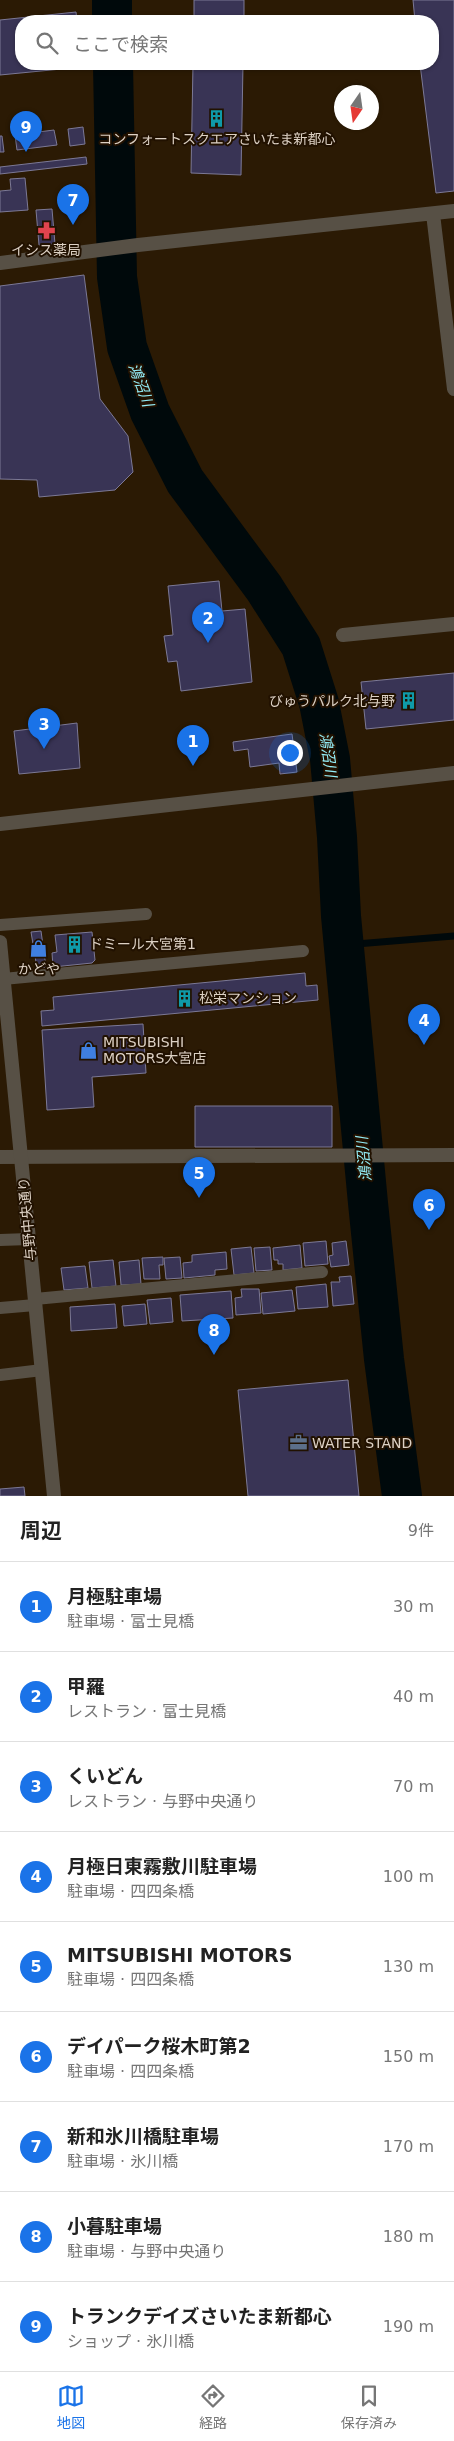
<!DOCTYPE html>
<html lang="ja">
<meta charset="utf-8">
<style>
:root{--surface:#fff;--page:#f2f2f2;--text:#222;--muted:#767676;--line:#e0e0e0;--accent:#1a73e8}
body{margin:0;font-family:"DejaVu Sans","Noto Sans JP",sans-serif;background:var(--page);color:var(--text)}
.compass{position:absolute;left:334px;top:85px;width:45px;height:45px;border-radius:50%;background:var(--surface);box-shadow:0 1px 4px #0004;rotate:193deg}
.you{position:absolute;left:289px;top:752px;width:18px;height:18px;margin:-12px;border:4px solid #fff;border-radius:50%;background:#1a73e8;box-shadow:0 0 0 8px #1a73e833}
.badge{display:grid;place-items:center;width:32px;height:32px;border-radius:50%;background:var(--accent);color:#fff;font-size:16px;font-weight:700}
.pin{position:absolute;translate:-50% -41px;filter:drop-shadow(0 1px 2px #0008)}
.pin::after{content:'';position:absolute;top:26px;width:18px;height:15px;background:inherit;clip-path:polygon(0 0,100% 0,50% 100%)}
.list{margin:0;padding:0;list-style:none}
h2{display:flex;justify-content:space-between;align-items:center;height:65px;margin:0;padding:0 20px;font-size:21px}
h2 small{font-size:16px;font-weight:400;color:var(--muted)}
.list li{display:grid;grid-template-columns:32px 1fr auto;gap:15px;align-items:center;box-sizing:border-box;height:90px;padding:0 20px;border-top:1px solid var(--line)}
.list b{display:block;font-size:19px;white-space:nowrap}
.list p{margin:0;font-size:16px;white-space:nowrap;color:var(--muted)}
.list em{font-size:16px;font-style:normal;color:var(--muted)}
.icon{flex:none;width:28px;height:28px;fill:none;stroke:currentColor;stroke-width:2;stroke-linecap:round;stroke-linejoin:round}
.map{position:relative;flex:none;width:454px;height:1496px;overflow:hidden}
.search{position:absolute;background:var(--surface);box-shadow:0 1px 4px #0004;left:15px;right:15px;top:15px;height:55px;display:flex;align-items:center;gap:12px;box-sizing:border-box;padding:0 18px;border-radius:20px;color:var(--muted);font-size:19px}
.sheet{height:875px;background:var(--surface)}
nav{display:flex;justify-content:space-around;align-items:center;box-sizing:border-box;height:70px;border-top:1px solid var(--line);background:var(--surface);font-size:14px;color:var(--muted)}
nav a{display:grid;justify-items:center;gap:2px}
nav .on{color:var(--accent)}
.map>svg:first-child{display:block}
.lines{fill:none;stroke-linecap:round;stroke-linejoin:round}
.stream{stroke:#00090b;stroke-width:7}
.river{stroke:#00090b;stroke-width:40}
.building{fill:#393455;stroke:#7c7996}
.service{stroke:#575045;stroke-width:12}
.minor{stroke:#575045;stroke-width:14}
.tertiary{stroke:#575045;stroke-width:14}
.labels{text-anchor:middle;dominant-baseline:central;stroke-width:4;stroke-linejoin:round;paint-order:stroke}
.poi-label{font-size:14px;fill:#ddd1c4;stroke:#211100;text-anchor:start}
.street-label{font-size:14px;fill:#ddd1c4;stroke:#211100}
.water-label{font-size:15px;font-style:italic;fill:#94eef8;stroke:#211100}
</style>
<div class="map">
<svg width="454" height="1496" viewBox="0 0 454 1496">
<rect width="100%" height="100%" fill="#2b1a04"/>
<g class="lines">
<path class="stream" d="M344,945l110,-9"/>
<path class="river" d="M112,0v21
M113,64l4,213 10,70 23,65 35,69 79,107 37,58 18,57 11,56 7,78 4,79 27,287 16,156 18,137"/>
</g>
<path class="building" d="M194,0h50v21h-50z
M413,0h41v191l-18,2 -16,-129h13v-43h-18z
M76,12l1,9h-56v43h60l1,3 -82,8v-55z
M193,64h50l-2,111 -50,-2z
M83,127l2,17 -15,2 -2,-17z
M54,130l3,15 -40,5 -2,-15z
M0,136h2l2,16h-4z
M86,157l1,7 -87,10v-7z
M25,178l3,32 -28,2v-21l11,-1 -1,-11z
M52,209l3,35 -16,1 -3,-35z
M84,275l16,124 28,37 5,36 -18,18 -76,7 -2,-17 -37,-1v-193z
M219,581l3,30 23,-2 7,73 -71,9 -4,-30 -9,1 -4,-26 9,-1 -5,-49z
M454,673v47l-88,9 -5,-47z
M77,723l3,45 -61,6 -5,-43z
M292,734l5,38 -17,2 -1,-11 -29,4 -2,-18 -14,2 -1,-9z
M41,931l5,36 -9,1 -6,-36z
M92,932l3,28 -3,3 -39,4 -1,-14 5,-1 -2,-17z
M305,973l1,13 11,-1 1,15 -276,26 -1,-15 13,-1 -1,-13z
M143,1024l3,49 -54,4 2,30 -47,3 -5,-80z
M195,1106h137v41h-137z
M326,1241l2,23 -23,2 -2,-23z
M346,1241l3,24 -18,2 -2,-11 4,-1 -1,-12z
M300,1245l2,23 -19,2v-6h-5v-4h-4l-1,-12z
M251,1247l3,26 -20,2 -3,-26z
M270,1247l2,23 -16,1 -2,-23z
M226,1252l1,17 -12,1v5l-31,3 -1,-15 9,-1v-7z
M163,1257v8h-4l1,14h-16l-2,-21z
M180,1257l2,21 -16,1 -2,-21z
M113,1260l3,26 -24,2 -3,-26z
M139,1260l2,24 -20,1 -2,-23z
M85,1266l3,22 -24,2 -3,-22z
M351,1276l3,28 -21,2 -2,-24h9l-1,-5z
M326,1284l2,23 -30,2 -2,-22z
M241,1289h18l2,24 -25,2 -1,-17 7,-1z
M292,1290l3,21 -32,3 -2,-21z
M231,1291l2,27 -51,3 -2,-26z
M171,1298l2,24 -23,2 -3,-24z
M115,1304l2,24 -46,3 -1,-24z
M145,1304l2,20 -23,2 -2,-20z
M348,1380l11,116h-111l-10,-106z
M24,1487l1,9h-25v-7z"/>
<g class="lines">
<path class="service" d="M0,925l146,-11
M3,979l300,-28
M0,1240l29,-1
M35,1299l287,-27
M0,1308l35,-3
M0,1375l42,-5"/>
<path class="minor" d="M433,214l21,175
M0,263l138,-18 316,-34
M343,635l111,-11
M0,824l454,-51
M0,1157l454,-2"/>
<path class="tertiary" d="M0,942l54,554"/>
</g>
<defs>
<symbol id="building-bare" viewBox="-9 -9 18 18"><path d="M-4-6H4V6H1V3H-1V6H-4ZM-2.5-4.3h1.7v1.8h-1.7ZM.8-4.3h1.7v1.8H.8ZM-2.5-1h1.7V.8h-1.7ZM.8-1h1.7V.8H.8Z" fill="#0f9aa8" stroke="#211100" stroke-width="2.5" paint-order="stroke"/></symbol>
<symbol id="pharmacy-bare" viewBox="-9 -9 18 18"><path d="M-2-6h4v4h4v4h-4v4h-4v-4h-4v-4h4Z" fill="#e0444e" stroke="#211100" stroke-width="2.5" paint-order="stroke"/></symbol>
<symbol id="shop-bare" viewBox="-9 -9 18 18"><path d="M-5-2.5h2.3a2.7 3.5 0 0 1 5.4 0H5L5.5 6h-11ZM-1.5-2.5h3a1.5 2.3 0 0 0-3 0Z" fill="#3f7fe0" stroke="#211100" stroke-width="2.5" paint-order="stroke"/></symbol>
<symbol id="office-bare" viewBox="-9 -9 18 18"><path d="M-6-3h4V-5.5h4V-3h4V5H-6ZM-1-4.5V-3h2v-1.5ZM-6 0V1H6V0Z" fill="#5c6f8a" stroke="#211100" stroke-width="2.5" paint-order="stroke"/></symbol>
</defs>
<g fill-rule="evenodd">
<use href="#building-bare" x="204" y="106" width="25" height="25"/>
<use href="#pharmacy-bare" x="34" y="218" width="25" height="25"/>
<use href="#building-bare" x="396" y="688" width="25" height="25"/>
<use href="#building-bare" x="62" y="932" width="25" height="25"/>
<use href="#shop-bare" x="26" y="936" width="25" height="25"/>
<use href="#building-bare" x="172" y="986" width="25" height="25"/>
<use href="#shop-bare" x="76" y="1038" width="25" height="25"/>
<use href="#office-bare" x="286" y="1430" width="25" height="25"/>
</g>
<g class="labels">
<g class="poi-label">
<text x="217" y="139" text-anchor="middle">コンフォートスクエアさいたま新都心</text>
<text x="46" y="250" text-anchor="middle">イシス薬局</text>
<text x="395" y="701" text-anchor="end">びゅうパルク北与野</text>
<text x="89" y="944">ドミール大宮第1</text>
<text x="39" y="969" text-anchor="middle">かどや</text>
<text x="199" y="998">松栄マンション</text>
<text x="103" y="1042">MITSUBISHI<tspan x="103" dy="16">MOTORS大宮店</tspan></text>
<text x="312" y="1443">WATER STAND</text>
</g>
<g class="street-label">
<text transform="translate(27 1219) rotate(-95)">与野中央通り</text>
</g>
<g class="water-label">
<text transform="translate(141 385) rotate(70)">鴻沼川</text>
<text transform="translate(328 755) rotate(82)">鴻沼川</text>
<text transform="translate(364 1159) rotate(-95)">鴻沼川</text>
</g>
</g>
</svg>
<svg class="compass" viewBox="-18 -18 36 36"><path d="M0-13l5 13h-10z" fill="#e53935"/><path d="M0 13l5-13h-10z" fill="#767676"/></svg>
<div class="you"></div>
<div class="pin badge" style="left:193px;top:766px">1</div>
<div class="pin badge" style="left:208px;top:643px">2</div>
<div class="pin badge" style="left:44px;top:749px">3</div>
<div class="pin badge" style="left:424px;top:1045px">4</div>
<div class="pin badge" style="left:199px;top:1198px">5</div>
<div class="pin badge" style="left:429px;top:1230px">6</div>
<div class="pin badge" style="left:73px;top:225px">7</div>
<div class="pin badge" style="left:214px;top:1355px">8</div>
<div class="pin badge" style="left:26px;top:152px">9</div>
<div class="search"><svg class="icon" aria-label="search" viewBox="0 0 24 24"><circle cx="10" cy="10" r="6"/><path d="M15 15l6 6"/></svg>ここで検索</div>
</div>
<section class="sheet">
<h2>周辺<small>9件</small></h2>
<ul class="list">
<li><span class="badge">1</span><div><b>月極駐車場</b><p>駐車場 · 富士見橋</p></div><em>30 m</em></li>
<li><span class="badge">2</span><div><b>甲羅</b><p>レストラン · 富士見橋</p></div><em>40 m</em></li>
<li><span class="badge">3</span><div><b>くいどん</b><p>レストラン · 与野中央通り</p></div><em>70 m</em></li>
<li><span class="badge">4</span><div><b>月極日東霧敷川駐車場</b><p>駐車場 · 四四条橋</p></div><em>100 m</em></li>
<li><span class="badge">5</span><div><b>MITSUBISHI MOTORS</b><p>駐車場 · 四四条橋</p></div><em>130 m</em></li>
<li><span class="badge">6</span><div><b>デイパーク桜木町第2</b><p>駐車場 · 四四条橋</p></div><em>150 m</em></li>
<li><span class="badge">7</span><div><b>新和氷川橋駐車場</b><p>駐車場 · 氷川橋</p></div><em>170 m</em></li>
<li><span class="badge">8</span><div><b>小暮駐車場</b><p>駐車場 · 与野中央通り</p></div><em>180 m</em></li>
<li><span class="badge">9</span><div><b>トランクデイズさいたま新都心</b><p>ショップ · 氷川橋</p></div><em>190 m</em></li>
</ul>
</section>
<nav>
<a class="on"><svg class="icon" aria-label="map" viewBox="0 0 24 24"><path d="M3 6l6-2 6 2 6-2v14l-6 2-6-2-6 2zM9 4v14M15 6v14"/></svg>地図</a>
<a><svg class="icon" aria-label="directions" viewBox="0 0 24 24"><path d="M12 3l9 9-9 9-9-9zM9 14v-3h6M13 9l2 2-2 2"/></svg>経路</a>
<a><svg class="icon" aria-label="saved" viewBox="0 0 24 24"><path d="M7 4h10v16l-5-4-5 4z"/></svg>保存済み</a>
</nav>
